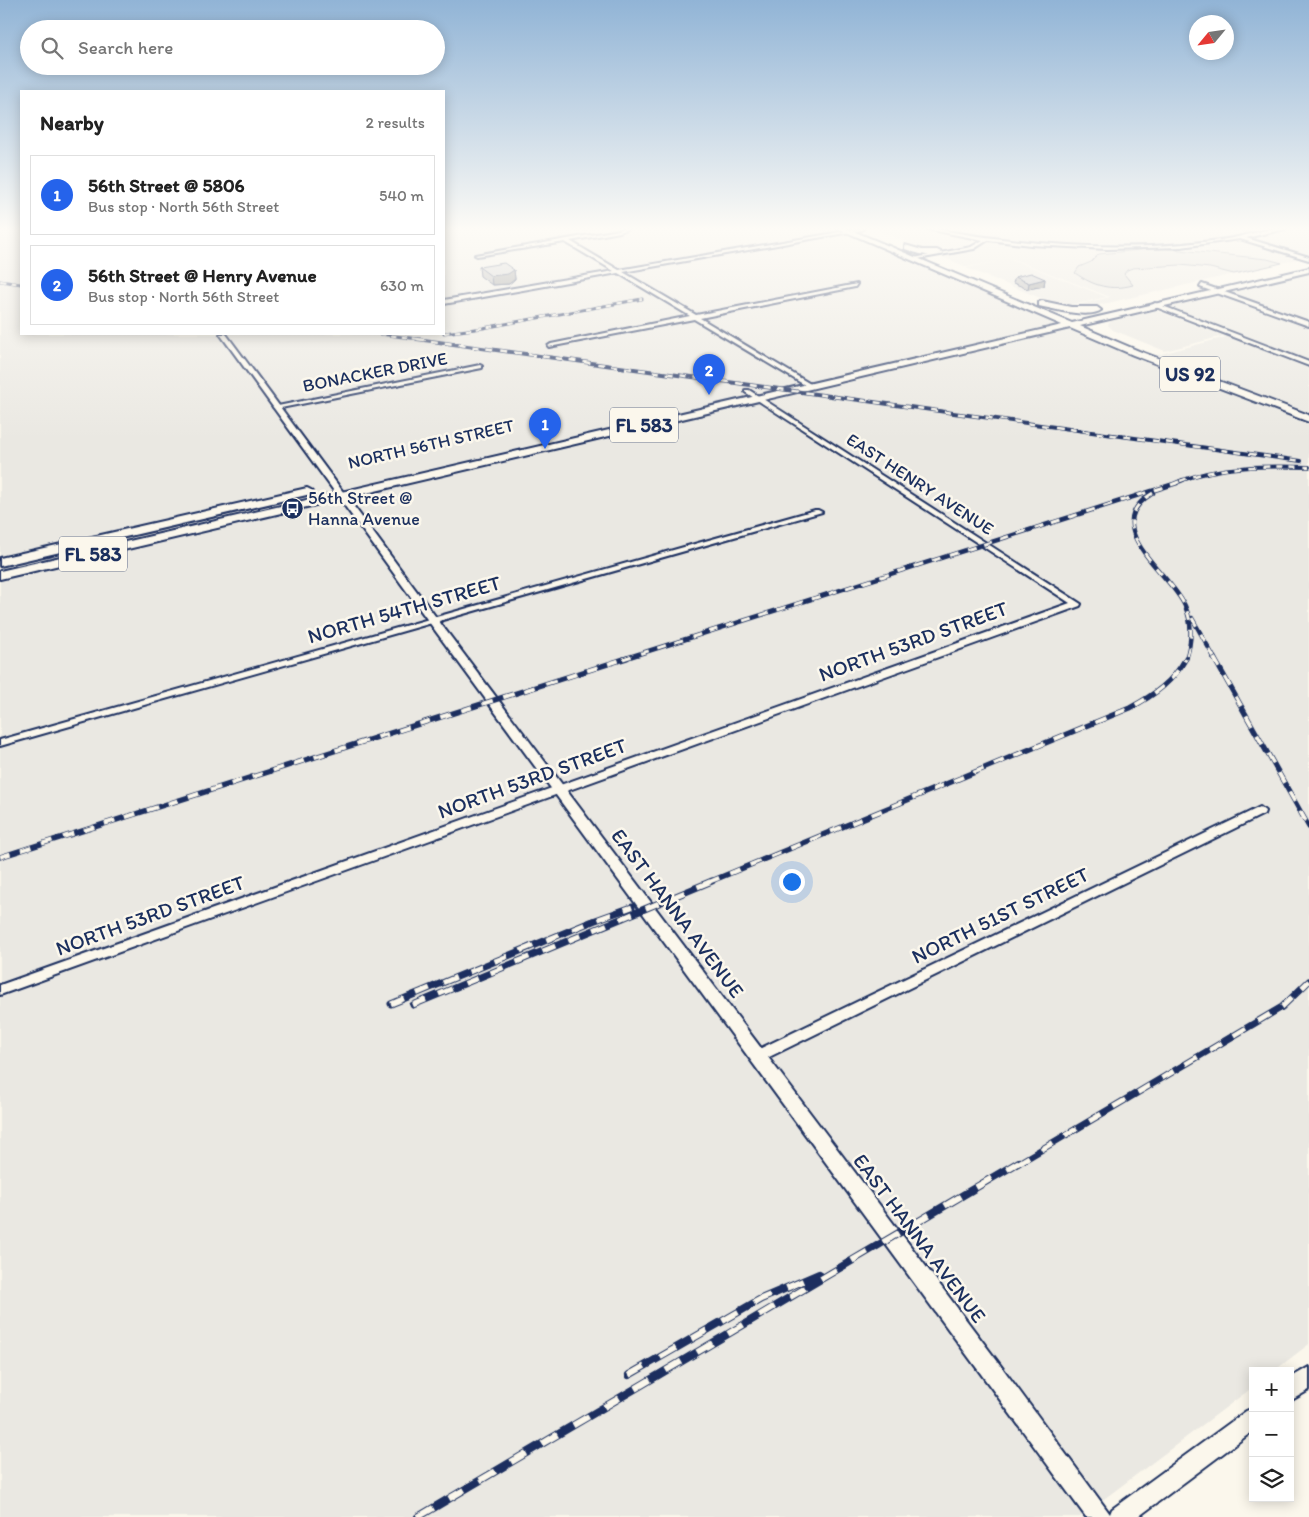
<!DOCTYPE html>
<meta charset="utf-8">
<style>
:root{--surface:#fff;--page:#f2f2f2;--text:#222;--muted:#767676;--line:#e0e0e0;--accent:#2563eb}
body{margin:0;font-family:Itim,sans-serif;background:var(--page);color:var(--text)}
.controls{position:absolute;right:15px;bottom:15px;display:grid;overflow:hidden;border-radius:0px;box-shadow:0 2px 12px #0003}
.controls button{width:45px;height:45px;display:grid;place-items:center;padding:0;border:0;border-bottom:1px solid var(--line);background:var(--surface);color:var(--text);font:25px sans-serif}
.compass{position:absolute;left:1189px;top:15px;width:45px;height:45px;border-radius:50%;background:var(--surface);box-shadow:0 2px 12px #0003;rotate:241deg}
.you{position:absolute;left:791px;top:881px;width:18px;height:18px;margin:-12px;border:4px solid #fff;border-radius:50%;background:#1a73e8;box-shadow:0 0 0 8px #1a73e833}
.badge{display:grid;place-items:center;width:32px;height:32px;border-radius:50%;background:var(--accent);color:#fff;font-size:16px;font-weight:700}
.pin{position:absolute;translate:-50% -41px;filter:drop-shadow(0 1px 2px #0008)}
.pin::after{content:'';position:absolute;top:26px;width:18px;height:15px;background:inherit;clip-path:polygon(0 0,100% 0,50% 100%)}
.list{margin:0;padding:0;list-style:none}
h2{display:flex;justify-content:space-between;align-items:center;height:65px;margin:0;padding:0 20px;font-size:21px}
h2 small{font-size:16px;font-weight:400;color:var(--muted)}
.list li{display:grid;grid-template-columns:32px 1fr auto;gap:15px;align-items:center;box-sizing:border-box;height:80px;margin:0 10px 10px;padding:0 10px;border:1px solid var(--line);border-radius:0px}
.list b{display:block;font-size:19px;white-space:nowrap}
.list p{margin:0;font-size:16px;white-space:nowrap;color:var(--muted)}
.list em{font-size:16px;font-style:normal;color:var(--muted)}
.icon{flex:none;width:28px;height:28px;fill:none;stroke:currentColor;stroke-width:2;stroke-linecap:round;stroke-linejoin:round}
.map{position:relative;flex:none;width:1309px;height:1517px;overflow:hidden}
.search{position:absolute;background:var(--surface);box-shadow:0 2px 12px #0003;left:20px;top:20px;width:425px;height:55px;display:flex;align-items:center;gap:12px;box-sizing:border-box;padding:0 18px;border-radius:28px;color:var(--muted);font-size:19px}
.panel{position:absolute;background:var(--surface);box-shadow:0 2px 12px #0003;left:20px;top:90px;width:425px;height:245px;border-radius:0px}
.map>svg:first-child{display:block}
.built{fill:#eae8e2}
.green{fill:#dadad7;stroke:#7a849a}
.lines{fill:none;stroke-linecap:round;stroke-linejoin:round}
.minor-casing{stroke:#1b2f5e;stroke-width:4}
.tertiary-casing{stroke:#1b2f5e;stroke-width:4}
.primary-casing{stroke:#1b2f5e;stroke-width:4}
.minor{fill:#fbf7ec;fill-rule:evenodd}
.tertiary{fill:#fbf7ec;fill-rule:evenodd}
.primary{fill:#fbf7ec;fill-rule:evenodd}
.rail-far5-casing{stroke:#1b2f5e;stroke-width:3}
.rail-far4-casing{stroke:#1b2f5e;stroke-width:4}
.rail-far3-casing{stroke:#1b2f5e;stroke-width:4.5}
.rail-far2-casing{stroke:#1b2f5e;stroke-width:5.5}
.rail-far1-casing{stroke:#1b2f5e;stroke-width:7}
.rail-casing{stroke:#1b2f5e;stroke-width:8}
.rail-far5{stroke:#fbf7ec;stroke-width:2;stroke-dasharray:5.5;stroke-linecap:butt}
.rail-far4{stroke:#fbf7ec;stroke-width:2.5;stroke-dasharray:7;stroke-linecap:butt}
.rail-far3{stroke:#fbf7ec;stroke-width:3;stroke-dasharray:9;stroke-linecap:butt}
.rail-far2{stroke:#fbf7ec;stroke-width:4;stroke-dasharray:11;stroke-linecap:butt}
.rail-far1{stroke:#fbf7ec;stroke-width:5;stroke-dasharray:14;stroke-linecap:butt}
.rail{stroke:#fbf7ec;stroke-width:6;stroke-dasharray:18;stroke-linecap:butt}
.wall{fill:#a8a9ad;stroke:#1b2f5e}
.shaded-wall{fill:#888a8d;stroke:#1b2f5e}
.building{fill:#c3c5c9;stroke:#1b2f5e}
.labels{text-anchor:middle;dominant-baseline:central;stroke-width:5;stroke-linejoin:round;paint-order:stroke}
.far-street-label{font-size:18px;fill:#1b2f5e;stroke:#fbf7ec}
.far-poi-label{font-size:18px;fill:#1b2f5e;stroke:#fbf7ec;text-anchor:start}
.shield{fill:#fbf7ec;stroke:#5e6b89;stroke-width:1}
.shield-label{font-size:20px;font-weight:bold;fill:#1b2f5e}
.street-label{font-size:21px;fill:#1b2f5e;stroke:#fbf7ec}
</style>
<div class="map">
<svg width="1309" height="1517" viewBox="0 0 1309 1517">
<rect width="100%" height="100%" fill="#fbf7ec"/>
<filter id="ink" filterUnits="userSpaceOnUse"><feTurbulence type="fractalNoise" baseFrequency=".02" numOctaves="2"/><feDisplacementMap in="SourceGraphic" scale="10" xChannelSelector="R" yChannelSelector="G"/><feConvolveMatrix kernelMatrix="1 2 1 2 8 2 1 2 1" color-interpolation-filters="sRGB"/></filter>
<g filter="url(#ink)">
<path class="built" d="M0,228h21v106h423v-106h391l307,131 84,-22 -74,-29 157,-37v1073l-35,27h-21v16l-173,130h-1080z
M873,228h46l60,9 -9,6 -7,3 -34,5z
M928,228h349l-61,13 -81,5 -74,-2 -48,-4z
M1289,228h20v29l-65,-19z
M990,239l71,6 51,3 83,-3 45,-6 62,19 -20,5 -15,-4 -84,-10 -23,-1 -48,3 -33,16 48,12 -3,-5 3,-4 31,-4 22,-1 30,3 24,6 -157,36 -12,-2 45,-11 -97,-38 -46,8 -27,-11 41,-10z
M1011,259l96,38 -44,10 -97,-39z
M1155,310l68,26 -58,15 -52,-21 -5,-5 3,-4z"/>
<path class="green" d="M1160,248l107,11 15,4 -48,11 -24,-6 -30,-3 -47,3 -6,2 -3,4 9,11c-23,6 -39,1 -58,-12l4,-6 12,-5 8,-8z"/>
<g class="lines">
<defs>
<path id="minor" d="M624,228h5l-9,4 -50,9 49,29 245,-42 -2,2 -239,42 73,43 161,-31 -2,3 -155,31 112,67v2h-4l-114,-68 -145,28 -1,-1 3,-2 139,-28 -72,-43 -174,31v-4l170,-29 -49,-29 -88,14 -2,-1 144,-25z
M922,228h7c83,15 169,23 254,16 17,-2 33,-3 50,-6 17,-3 34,-10 52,-10v1l-39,9 63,19v3l-69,-21 -59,8 -74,2 -76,-4 -43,-5 -14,9 -62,11 2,-2 57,-11 12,-7z
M1202,284l107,38v4l-109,-39z
M1155,303l154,59v4l-156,-60 -1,-1z
M480,365l2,1v2l-206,41 -3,-2z
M745,390h4l332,214 -1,2 -1080,389v-10l1070,-382 -325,-211z
M815,510h3l4,2 -822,234v-6z
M1260,807l5,4 -1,3 -501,246 -5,2 -5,-2 -2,-4 2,-4z"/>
<path id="tertiary" d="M220,334h6l218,294 554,734 112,152 2,-5 134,-98 7,-3v23l-115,86h-52l-649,-884z
M1309,1367v23l-19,11v-23z"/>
<path id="primary" d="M837,228h9l226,95 237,-55v4l-229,54 59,25 170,64v7l-176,-67 -63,-27 -1070,251v-8l1062,-246z
M905,245l17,5h15l4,2c-10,7 -25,1 -36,-3z
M1042,301l29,6h26l4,3c-11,9 -48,-1 -62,-4v-4z
M307,488l4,2 2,2 -2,2 -311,72v-8z"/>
</defs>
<use href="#minor" class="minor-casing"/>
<use href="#tertiary" class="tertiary-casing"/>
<use href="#primary" class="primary-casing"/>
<use href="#minor" class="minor"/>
<use href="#tertiary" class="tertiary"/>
<use href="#primary" class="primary"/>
<defs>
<path id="rail-far5" d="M0,281l21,3
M444,333l39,-5 159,-29
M380,334l46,6"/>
<path id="rail-far4" d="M417,339l884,122
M1180,481c41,-16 86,-15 129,-14"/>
<path id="rail-far3" d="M1171,485l12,-5
M1153,493c-57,34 17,79 32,113 8,18 7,35 1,53
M1192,618l23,41
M623,659l554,-176"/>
<path id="rail-far2" d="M1214,658l95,169
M0,857l627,-199
M709,882l421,-174c24,-13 43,-26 56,-50"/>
<path id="rail-far1" d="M391,1004l202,-83 39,-14
M413,1005l299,-124
M1017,1164l265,-157 27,-26"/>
<path id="rail" d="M629,1375l132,-76 58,-25
M418,1517l601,-355"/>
</defs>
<use href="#rail-far5" class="rail-far5-casing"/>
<use href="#rail-far4" class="rail-far4-casing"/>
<use href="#rail-far3" class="rail-far3-casing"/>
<use href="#rail-far2" class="rail-far2-casing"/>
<use href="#rail-far1" class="rail-far1-casing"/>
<use href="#rail" class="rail-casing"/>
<use href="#rail-far5" class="rail-far5"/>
<use href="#rail-far4" class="rail-far4"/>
<use href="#rail-far3" class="rail-far3"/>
<use href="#rail-far2" class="rail-far2"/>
<use href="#rail-far1" class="rail-far1"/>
<use href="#rail" class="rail"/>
</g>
<path class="wall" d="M479,267l35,3 1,9 -6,5 -17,1 -12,-9z
M1015,277l30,2 -1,7 -16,3 -15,-6z"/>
<path class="shaded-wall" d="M514,270l1,9 -6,5 -17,1 -1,-9z
M1045,279l-1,7 -16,3 1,-6z"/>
<path class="building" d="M504,263l10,7 -6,4 -17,2 -12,-9z
M1031,273l14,6 -16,4 -14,-6z"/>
</g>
<linearGradient id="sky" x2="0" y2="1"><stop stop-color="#91b4d6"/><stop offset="0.52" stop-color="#fdfbf6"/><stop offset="1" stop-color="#fdfbf6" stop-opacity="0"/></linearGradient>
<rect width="1309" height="440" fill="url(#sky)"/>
<defs>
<symbol id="bus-disc" viewBox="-11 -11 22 22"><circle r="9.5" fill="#1b2f5e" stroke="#fbf7ec"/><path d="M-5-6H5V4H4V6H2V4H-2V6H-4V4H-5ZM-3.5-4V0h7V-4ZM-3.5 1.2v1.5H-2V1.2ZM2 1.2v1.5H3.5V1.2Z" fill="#fff"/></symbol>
</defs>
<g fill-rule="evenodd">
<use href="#bus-disc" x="280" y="496" width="25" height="25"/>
</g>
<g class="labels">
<g class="far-street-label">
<text transform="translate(375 372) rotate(-11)">BONACKER DRIVE</text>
<text transform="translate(431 444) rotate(-13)">NORTH 56TH STREET</text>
<text transform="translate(920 484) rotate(33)">EAST HENRY AVENUE</text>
</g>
<g class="far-poi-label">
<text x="308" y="498">56th Street @<tspan x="308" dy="21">Hanna Avenue</tspan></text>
</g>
<g class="shield">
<rect x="1160" y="356.5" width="60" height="35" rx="4"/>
<rect x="610" y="407.5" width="68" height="35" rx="4"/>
<rect x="59" y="536.5" width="68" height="35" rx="4"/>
</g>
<g class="shield-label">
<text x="1190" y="374">US 92</text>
<text x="644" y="425">FL 583</text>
<text x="93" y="554">FL 583</text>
</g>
<g class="street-label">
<text transform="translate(404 609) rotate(-16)">NORTH 54TH STREET</text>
<text transform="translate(913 641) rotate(-20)">NORTH 53RD STREET</text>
<text transform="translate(532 778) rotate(-20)">NORTH 53RD STREET</text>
<text transform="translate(678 913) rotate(53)">EAST HANNA AVENUE</text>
<text transform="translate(150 915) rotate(-20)">NORTH 53RD STREET</text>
<text transform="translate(1000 915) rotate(-26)">NORTH 51ST STREET</text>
<text transform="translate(920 1238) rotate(53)">EAST HANNA AVENUE</text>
</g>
</g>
</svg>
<div class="controls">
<button>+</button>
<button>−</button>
<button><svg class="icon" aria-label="layers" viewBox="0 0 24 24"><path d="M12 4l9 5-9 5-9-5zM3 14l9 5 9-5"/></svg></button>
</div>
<svg class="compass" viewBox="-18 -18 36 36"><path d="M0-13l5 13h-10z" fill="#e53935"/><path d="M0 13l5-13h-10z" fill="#767676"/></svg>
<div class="you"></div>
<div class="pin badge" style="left:545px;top:449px">1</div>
<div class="pin badge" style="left:709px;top:395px">2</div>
<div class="search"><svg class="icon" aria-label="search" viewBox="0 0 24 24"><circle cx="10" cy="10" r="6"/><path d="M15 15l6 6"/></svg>Search here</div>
<section class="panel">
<h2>Nearby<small>2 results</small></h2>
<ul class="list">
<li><span class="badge">1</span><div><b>56th Street @ 5806</b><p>Bus stop · North 56th Street</p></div><em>540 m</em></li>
<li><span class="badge">2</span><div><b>56th Street @ Henry Avenue</b><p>Bus stop · North 56th Street</p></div><em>630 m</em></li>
</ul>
</section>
</div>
